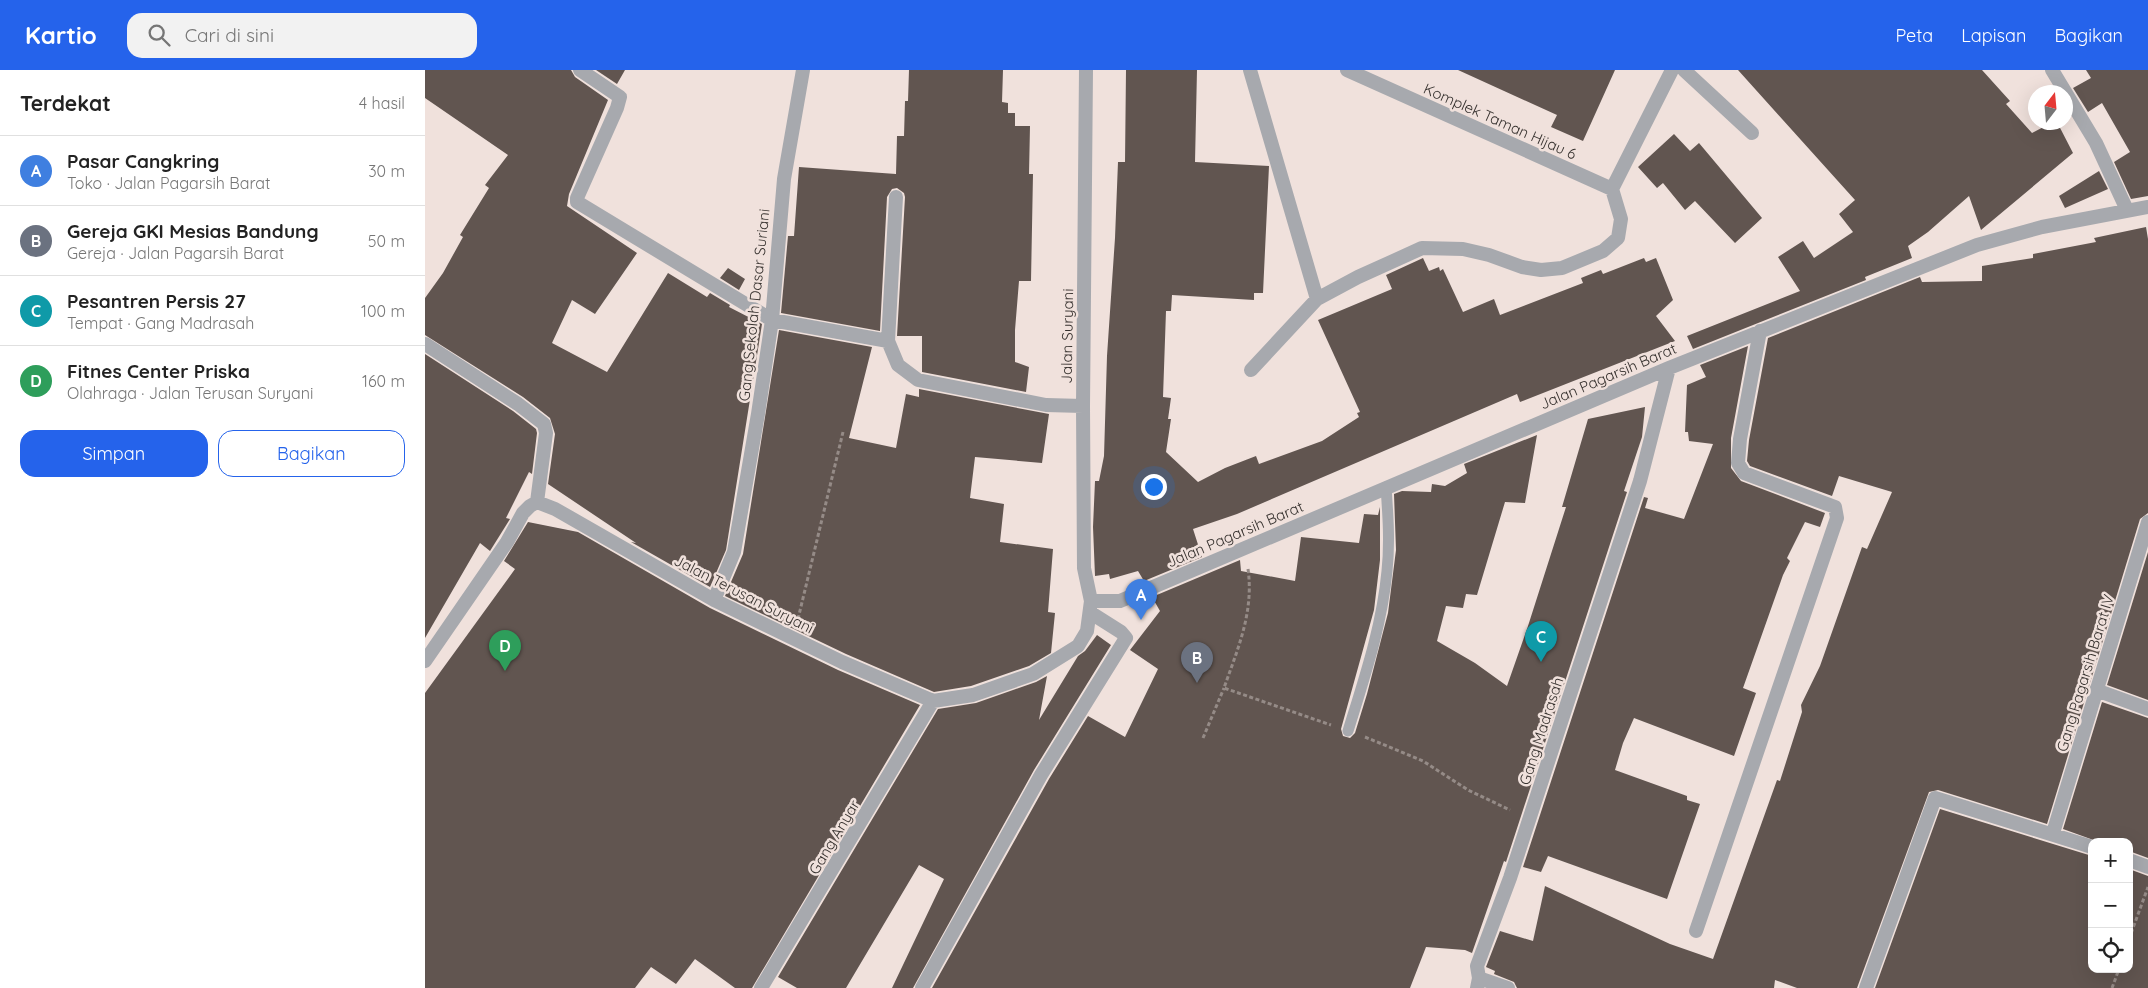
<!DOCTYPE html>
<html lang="id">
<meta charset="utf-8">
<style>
:root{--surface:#fff;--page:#f2f2f2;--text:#222;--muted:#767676;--line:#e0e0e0;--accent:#2563eb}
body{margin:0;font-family:Quicksand,sans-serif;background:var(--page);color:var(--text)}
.controls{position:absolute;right:15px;bottom:15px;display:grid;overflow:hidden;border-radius:10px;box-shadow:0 5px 20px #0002}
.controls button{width:45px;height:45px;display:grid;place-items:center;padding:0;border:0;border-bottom:1px solid var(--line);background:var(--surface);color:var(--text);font:25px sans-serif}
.compass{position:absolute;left:1603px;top:15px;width:45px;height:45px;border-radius:50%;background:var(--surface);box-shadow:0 5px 20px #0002;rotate:16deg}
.you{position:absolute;left:728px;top:416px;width:18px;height:18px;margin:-12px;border:4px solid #fff;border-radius:50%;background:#1a73e8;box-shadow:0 0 0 8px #1a73e833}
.badge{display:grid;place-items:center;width:32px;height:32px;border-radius:50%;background:var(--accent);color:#fff;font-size:16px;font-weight:700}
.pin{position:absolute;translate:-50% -41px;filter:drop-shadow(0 1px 2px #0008)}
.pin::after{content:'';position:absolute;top:26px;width:18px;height:15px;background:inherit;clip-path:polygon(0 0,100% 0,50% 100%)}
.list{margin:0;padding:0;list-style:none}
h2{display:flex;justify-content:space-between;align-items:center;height:65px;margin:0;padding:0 20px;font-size:21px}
h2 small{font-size:16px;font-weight:400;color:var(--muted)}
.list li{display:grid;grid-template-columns:32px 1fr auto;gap:15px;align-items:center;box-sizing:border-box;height:70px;padding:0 20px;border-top:1px solid var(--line)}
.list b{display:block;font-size:19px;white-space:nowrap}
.list p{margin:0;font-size:16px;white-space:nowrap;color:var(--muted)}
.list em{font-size:16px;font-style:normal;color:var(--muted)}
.actions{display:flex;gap:10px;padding:15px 20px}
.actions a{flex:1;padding:11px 0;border:1px solid var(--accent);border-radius:15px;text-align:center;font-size:18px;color:var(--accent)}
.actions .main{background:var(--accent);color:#fff}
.icon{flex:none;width:28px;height:28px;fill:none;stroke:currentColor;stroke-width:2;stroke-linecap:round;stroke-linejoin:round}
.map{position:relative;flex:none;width:1723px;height:918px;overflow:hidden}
header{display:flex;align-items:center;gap:30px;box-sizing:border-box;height:70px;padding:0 25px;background:var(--accent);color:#fff}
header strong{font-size:24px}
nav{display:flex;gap:28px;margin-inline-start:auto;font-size:18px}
.search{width:350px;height:45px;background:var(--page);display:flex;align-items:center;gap:12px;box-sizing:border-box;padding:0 18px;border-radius:15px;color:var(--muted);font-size:19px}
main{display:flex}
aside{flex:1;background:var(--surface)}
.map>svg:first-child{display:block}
.building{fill:#615550}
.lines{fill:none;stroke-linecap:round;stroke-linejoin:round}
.path{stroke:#958b87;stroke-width:3;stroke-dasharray:4 2.5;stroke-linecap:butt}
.service{stroke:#a7a9ae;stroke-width:11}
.minor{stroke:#a7a9ae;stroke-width:14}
.labels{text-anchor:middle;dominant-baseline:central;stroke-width:5;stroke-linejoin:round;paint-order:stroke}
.street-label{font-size:15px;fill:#36312e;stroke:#f0e1dc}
</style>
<header>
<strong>Kartio</strong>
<div class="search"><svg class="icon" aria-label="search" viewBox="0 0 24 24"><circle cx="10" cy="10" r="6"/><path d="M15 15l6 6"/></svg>Cari di sini</div>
<nav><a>Peta</a><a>Lapisan</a><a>Bagikan</a></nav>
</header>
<main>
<aside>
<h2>Terdekat<small>4 hasil</small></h2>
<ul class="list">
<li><span class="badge" style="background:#3f7fe0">A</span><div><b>Pasar Cangkring</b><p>Toko · Jalan Pagarsih Barat</p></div><em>30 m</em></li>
<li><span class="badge" style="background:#6b7280">B</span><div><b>Gereja GKI Mesias Bandung</b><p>Gereja · Jalan Pagarsih Barat</p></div><em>50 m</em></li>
<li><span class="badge" style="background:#0f9aa8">C</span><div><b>Pesantren Persis 27</b><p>Tempat · Gang Madrasah</p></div><em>100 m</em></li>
<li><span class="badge" style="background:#2e9e5b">D</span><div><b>Fitnes Center Priska</b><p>Olahraga · Jalan Terusan Suryani</p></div><em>160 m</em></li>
</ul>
<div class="actions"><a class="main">Simpan</a><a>Bagikan</a></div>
</aside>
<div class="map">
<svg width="1723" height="918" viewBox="0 0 1723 918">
<rect width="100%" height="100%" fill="#f0e1dc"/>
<path class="building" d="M0,0h146l4,7 33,23 -39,94 -2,12 70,47 -42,61 -23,-14 -20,43 55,29 61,-99 39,24 3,-4 20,12 -1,2 33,17 -36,226 -16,37 -79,-45 5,1 -88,-59 7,-50 -5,-16 -27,-21 -98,-62v-37l18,-25 20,-36 -3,-2 29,-47 -4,-3 23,-30 -83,-57z
M171,0h29l-8,14z
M484,0h94l-1,32 6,1v10h7v13h15l-1,48h4l-2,107h-12l-4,49v32l14,5 -3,25 -104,-20v-36h-25l8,-139 -1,-4 -7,-5 -5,1 -5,8 -7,134 -99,-18 7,-77h6l5,-69 97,7 1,-38h7l1,-35h3z
M701,0h71l-2,92 74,4 -6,127h-9v7l-82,-5 -1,16h-5l-3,86 8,1 -3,21h3l-5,33 32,30 27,-14 31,-12 3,8 63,-23 37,-24 -2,-4 3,-1 -42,-92 74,-31 -6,-14 37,-17 6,13 10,-4 1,4 3,-2 20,43 31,-13 6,16 83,-32 -2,-5 20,-8 2,4 41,-16 2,4 10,-4 17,42 -17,16 19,25 -155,61 -3,-8 -280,120 -44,15 9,28 -58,24 -6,-10 -28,8 -1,-5 -14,2 -2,-49 2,-46h4l5,-25 3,-100 8,-118 3,-76h7z
M1033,0h157l-32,71 -32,-14 6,-12z
M1313,0h244l28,31 -4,3 26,29 21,-11h4l16,31 -92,77 -12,-34 -41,36 -20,14 4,12 -47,19 1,3 -173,69 -6,-13 113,-45 -22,-34 25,-16 11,17 39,-26 -14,-18 16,-14z
M1661,0h62v126l-17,3 -17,-37 16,-10 -28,-49 -14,9 -15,-24 18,-10z
M1249,64l16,17 9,-8 63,75 -27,25 -40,-42 -10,9 -22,-27 -6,5 -19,-21z
M1674,101l9,18 -43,19 -6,-12z
M1721,157l2,12v274l-8,6 -93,305 -109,-34 -9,2 -72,196h-60l-22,-8 -1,8h-257l-3,-6 -20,-8 1,-3 -9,-4 14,-36 33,10 12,-55 125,58 43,15 64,-179 3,1 22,-69 -1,-7 19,-39 42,-119 5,2 25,-57 -53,-16 -7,20 -82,-30 -3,-5 2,-21 19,-102 152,-61 2,5 60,-1v-15l51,-8v-4l63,-12 -2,-4z
M303,198l17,11 -6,11 -19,-12z
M354,260l93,17 -23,91 47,10 10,-54 13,3v-8l130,25 -7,49 -67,-6 -5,41 34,6 -4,38 53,7 -5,63 7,1 -4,40 -22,13 -58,20 -37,6 -88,-38 -121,-58 18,-42z
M1323,276l-17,92v30l10,13 84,32 -5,14 -15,-5 -18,36 3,3 -7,14 -40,113 13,5 -22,63 -100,-38 -11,25 -8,27 72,26v4l13,4 -33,95 -119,-43 -7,16 -18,-5 121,-370 4,1 -3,10 39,11 29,-75 -24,-3 -1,-9h-3l2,-47 19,-8 -6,-12z
M0,284l88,57 23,18 1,4 -5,41 -3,-2 -23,46 4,1 -20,32 -10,-8 -55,95z
M1220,337l-3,30 -18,54 3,1 -121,370 -2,-1 -32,92 -7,-3 -39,-3 -16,41h-478l117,-209 39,-63 37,21 33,-68 -28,-19 30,-39 -8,-14 88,-37 1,11 54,10 6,-44 58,6 5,-29 14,1 2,-8v53l-6,50 -33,119 2,7 7,2 5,-5 12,-39 21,-81 8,-63 -2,-56 8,-3 29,1 1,-8 13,2 22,-13 -3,-9 73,-29 -12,68 -20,-1 -28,93 -11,-1 -3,14 -17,-2 -9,35 38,22 32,23 21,-60 38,-119h-4l26,-88z
M103,452l50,10 132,76 128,62 82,35 -168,283h-17l-40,-29 -19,25 -25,-17 -16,21h-210v-295l90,-124 -11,-8z
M1723,482v148l-41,-15z
M672,565l14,10 -77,125 -121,218h-21l52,-109 -25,-14 -73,123h-49l-19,-11 160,-268 38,-6 60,-21 11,-6 -8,44 39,-64 7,-5z
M1677,632l46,16v140l-19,-7v-9h-30l-36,-13z
M1515,739l152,47v113h37v-100l19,7v112h-273z"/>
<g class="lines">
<path class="path" d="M823,499c6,43 -10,79 -24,119l107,37
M373,549l45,-187
M940,667l58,24 45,29 42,20
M778,668l21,-50
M1704,869l19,-52
M1687,918l7,-19"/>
<path class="service" d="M923,661c16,-52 34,-105 39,-160 3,-28 1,-56 -1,-84"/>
<path class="minor" d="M155,0l40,27 -3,11 -40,90v4l195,118 116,21
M825,0l67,229
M922,0l265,119
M1259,0l68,63
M1627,0l44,73 31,67
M471,127l-8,144 10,24 20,15 128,25 37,1
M0,274l93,60 26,20 2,9 -9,69
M826,300l66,-71 41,-22 64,-29 41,1 26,6 33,12 19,3 21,-2 41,-17 15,-13 3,-19 -9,-30 60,-119
M289,530l20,-48 24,-138 14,-94 12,-141 19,-109
M666,531h29l549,-233 308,-123 65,-18 106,-20
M0,591l82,-119 16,-29 7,-7 7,-4 18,7 159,91 128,62 91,39 40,-6 60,-21 45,-28 9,-15 4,-30 -7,-33 -1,-162 3,-336
M1671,620l52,19
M1628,763l95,-311
M1704,790l19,7
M1271,861l141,-413 -2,-11 -91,-34 -6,-10 2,-24 20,-108
M1054,908l29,10
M336,918l172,-287
M497,918l119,-213 85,-137 -5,-6 -30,-19
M1052,918l2,-10 -2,-12 33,-88 130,-397 29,-113
M1441,918l69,-190 157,49"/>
</g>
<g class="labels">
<g class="street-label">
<text transform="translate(1075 51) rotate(24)">Komplek Taman Hijau 6</text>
<text transform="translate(329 235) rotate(-84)">Gang Sekolah Dasar Suriani</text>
<text transform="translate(642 266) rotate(-89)">Jalan Suryani</text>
<text transform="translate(1183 306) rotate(-23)">Jalan Pagarsih Barat</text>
<text transform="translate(810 464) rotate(-23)">Jalan Pagarsih Barat</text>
<text transform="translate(319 524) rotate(27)">Jalan Terusan Suryani</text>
<text transform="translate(1660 603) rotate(-73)">Gang Pagarsih Barat IV</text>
<text transform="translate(1116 661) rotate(-72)">Gang Madrasah</text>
<text transform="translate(409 767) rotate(-59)">Gang Anyar</text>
</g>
</g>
</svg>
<div class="controls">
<button>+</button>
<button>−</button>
<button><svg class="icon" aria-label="locate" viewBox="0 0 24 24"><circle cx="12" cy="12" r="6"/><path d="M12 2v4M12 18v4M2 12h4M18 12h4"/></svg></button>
</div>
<svg class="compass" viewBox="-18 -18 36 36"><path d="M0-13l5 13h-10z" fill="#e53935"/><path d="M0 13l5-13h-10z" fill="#767676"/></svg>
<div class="you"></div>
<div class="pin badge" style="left:716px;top:550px;background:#3f7fe0">A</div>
<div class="pin badge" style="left:772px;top:613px;background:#6b7280">B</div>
<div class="pin badge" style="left:1116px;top:592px;background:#0f9aa8">C</div>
<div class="pin badge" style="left:80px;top:601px;background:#2e9e5b">D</div>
</div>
</main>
